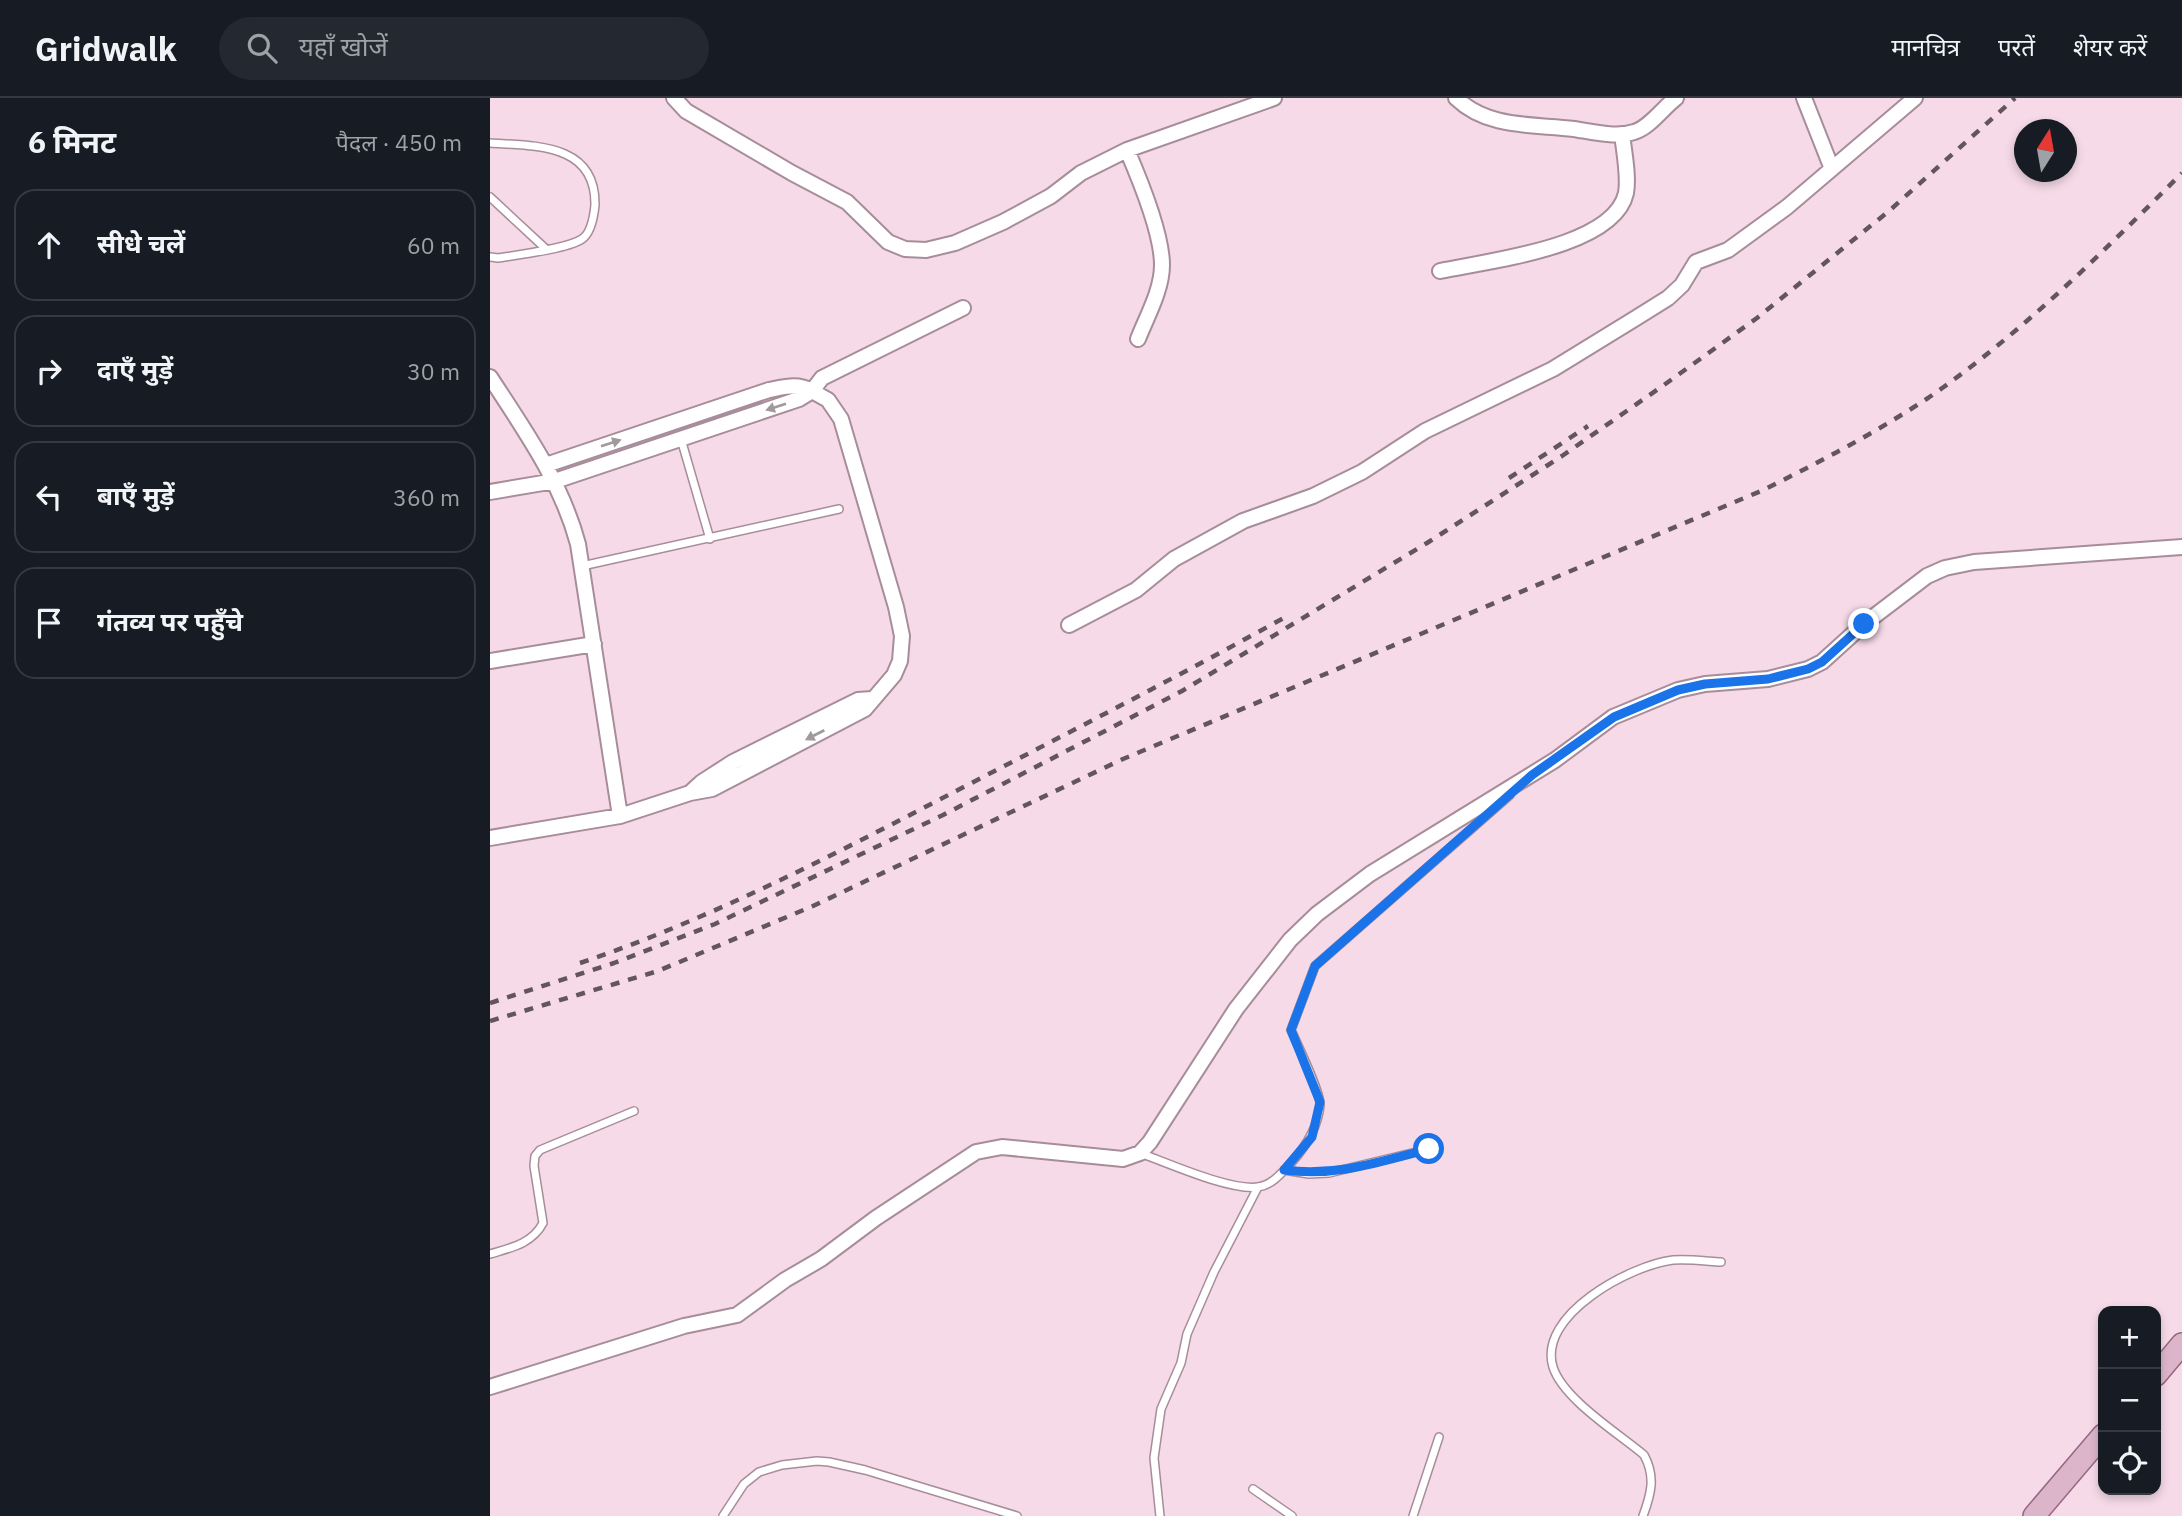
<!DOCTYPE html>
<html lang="hi">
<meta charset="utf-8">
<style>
:root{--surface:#171b24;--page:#242831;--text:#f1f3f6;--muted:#9ea1a6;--line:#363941}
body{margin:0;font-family:"IBM Plex Sans","Noto Sans Devanagari",sans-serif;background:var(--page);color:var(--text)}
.controls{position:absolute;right:21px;bottom:21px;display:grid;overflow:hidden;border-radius:14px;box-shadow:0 4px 10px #0003}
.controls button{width:63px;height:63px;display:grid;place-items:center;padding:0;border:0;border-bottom:2px solid var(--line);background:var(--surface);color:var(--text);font:35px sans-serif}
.compass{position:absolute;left:1524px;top:21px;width:63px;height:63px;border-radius:50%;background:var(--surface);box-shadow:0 4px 10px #0003;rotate:11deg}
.stop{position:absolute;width:21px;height:21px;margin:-16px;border:5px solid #1a73e8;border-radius:50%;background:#fff}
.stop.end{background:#1a73e8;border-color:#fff;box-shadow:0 2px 7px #0008}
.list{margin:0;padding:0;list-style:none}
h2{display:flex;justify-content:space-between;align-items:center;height:91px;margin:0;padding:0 28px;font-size:30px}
h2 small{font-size:23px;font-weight:400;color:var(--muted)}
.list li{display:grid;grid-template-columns:46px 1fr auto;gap:21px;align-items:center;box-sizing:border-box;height:112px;margin:0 14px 14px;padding:0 14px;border:2px solid var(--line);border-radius:21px}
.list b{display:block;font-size:26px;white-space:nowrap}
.list em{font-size:23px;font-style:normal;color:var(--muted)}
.icon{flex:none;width:38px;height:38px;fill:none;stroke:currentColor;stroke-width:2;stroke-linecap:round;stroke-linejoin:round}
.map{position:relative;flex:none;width:1692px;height:1418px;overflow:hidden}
header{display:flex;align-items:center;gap:42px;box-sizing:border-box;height:98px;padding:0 35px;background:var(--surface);border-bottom:2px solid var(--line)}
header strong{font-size:33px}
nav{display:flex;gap:38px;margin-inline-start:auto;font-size:24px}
.search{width:490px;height:63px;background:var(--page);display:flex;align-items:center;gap:18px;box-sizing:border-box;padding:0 24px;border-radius:38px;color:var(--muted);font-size:26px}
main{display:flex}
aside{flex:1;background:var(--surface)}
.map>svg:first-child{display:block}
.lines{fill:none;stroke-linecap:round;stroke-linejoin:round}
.lane-casing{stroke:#a78d9a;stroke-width:10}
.street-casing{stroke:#a78d9a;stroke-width:18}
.primary-casing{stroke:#976881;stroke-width:24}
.lane{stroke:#fff;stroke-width:7}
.street{stroke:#fff;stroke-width:14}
.primary{stroke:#ddb5ca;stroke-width:21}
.rail{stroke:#63555c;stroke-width:4.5;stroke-dasharray:9 9;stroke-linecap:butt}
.oneway{fill:#a09a9c}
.route{stroke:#1a73e8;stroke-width:9}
</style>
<header>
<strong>Gridwalk</strong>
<div class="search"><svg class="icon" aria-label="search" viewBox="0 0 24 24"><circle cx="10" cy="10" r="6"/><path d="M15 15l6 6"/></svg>यहाँ खोजें</div>
<nav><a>मानचित्र</a><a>परतें</a><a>शेयर करें</a></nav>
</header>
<main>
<aside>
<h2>6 मिनट<small>पैदल · 450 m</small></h2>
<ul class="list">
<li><svg class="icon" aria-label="ahead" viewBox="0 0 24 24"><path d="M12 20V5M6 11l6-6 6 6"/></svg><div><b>सीधे चलें</b></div><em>60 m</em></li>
<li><svg class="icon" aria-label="right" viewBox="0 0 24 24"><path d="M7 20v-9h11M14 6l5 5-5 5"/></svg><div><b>दाएँ मुड़ें</b></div><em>30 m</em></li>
<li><svg class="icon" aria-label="left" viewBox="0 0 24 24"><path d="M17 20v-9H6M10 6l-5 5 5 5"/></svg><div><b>बाएँ मुड़ें</b></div><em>360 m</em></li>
<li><svg class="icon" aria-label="arrive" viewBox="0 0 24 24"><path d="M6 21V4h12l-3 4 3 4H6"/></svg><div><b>गंतव्य पर पहुँचे</b></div></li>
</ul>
</aside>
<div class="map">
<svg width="1692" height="1418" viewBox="0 0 1692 1418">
<rect width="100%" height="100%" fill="#f6dae8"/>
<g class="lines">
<defs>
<path id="lane" d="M0,45c45,3 106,0 105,62 -1,10 -4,28 -13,34 -15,10 -65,16 -84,19l-8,-1
M0,99l56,52
M191,341l29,100
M92,468l257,-57
M650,1055c28,10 90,38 118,34 15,-2 25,-16 34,-25 15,-17 26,-35 28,-57 1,-12 -23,-61 -29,-75l24,-64 195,-171
M794,1072l25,4 20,-1 100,-24
M0,1156c20,-6 42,-10 53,-31l-9,-57 1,-10 5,-6 94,-39
M763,1391l39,27
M233,1418l21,-32 15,-12 23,-7 35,-4 12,1 36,8 152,46
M670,1418l-6,-58 7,-49 20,-46 6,-29 27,-62 44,-85
M923,1418l26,-79
M1153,1418c8,-22 13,-39 1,-61 -26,-22 -81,-56 -91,-88 -16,-52 78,-102 120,-107 15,-1 32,1 48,2"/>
<path id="street" d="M184,0l12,13 106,62 55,29 41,40 17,7 21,1 29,-7 48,-21 48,-26 30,-23 46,-23 147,-52
M966,0c32,31 78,26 118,31 19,3 42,9 60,3 15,-4 29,-24 42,-34
M1314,0l28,71
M637,52c13,30 35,83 35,115 0,25 -15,51 -24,74
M950,173c45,-10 174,-23 186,-78 3,-17 -2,-41 -4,-59
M0,279c35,54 71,104 88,167l42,272
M0,394l65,-11 244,-82 13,-8c-15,-8 -27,-4 -43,-1l-223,75
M579,527l67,-35 38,-31 69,-38 70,-25 49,-24 63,-41 128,-62 83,-51 32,-20 14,-13 14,-23 32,-12 59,-43 128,-109
M0,563l104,-17
M201,694l11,-10 31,-20 125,-62 14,-1
M0,740l130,-22 70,-23 22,-4 153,-80 29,-34 6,-14 2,-25 -6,-29 -55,-188 -13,-19 -16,-9 10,-13 141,-70
M0,1289l194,-61 53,-11 48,-35 36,-21 55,-41 100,-66 26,-5 121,12 17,-6 10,-11 86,-133 54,-69 27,-26 53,-40 185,-114 58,-43 65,-27 27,-6 63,-5 40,-10 14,-7 42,-38 63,-48 18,-8 29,-6 208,-15"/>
<path id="primary" d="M1666,1277l26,-31
M1544,1418l69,-81"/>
</defs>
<use href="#lane" class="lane-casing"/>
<use href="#street" class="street-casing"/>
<use href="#primary" class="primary-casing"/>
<use href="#lane" class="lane"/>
<use href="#street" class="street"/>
<use href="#primary" class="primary"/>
<path class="rail" d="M1019,380l79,-52
M90,865c131,-44 253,-108 376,-172 112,-58 223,-115 333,-176
M0,905l124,-40 101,-39 228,-109 239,-124 245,-148 135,-87 102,-71 93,-67 132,-107 126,-113
M0,923l168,-50 155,-65 310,-147 638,-268c57,-28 114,-58 167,-93 93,-64 174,-145 254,-225"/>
</g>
<defs><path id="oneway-solid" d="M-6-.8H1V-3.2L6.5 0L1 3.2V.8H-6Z" transform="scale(1.75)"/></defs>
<g class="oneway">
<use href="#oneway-solid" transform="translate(286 309) rotate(162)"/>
<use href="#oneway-solid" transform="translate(121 345) rotate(-18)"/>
<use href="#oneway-solid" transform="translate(325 637) rotate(153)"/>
</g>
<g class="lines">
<path class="route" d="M939,1051c-50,13 -93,28 -145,21l28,-33 8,-35 -29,-72 24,-64 217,-191 82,-58 64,-27 27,-6 63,-5 40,-10 14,-7 42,-38"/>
</g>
</svg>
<div class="controls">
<button>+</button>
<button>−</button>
<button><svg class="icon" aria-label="locate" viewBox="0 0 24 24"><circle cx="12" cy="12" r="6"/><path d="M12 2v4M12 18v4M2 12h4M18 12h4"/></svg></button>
</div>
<svg class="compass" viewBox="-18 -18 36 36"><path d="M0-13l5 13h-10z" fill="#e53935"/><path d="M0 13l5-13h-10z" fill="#9ea1a6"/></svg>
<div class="stop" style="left:939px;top:1051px"></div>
<div class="stop end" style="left:1374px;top:526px"></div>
</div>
</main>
